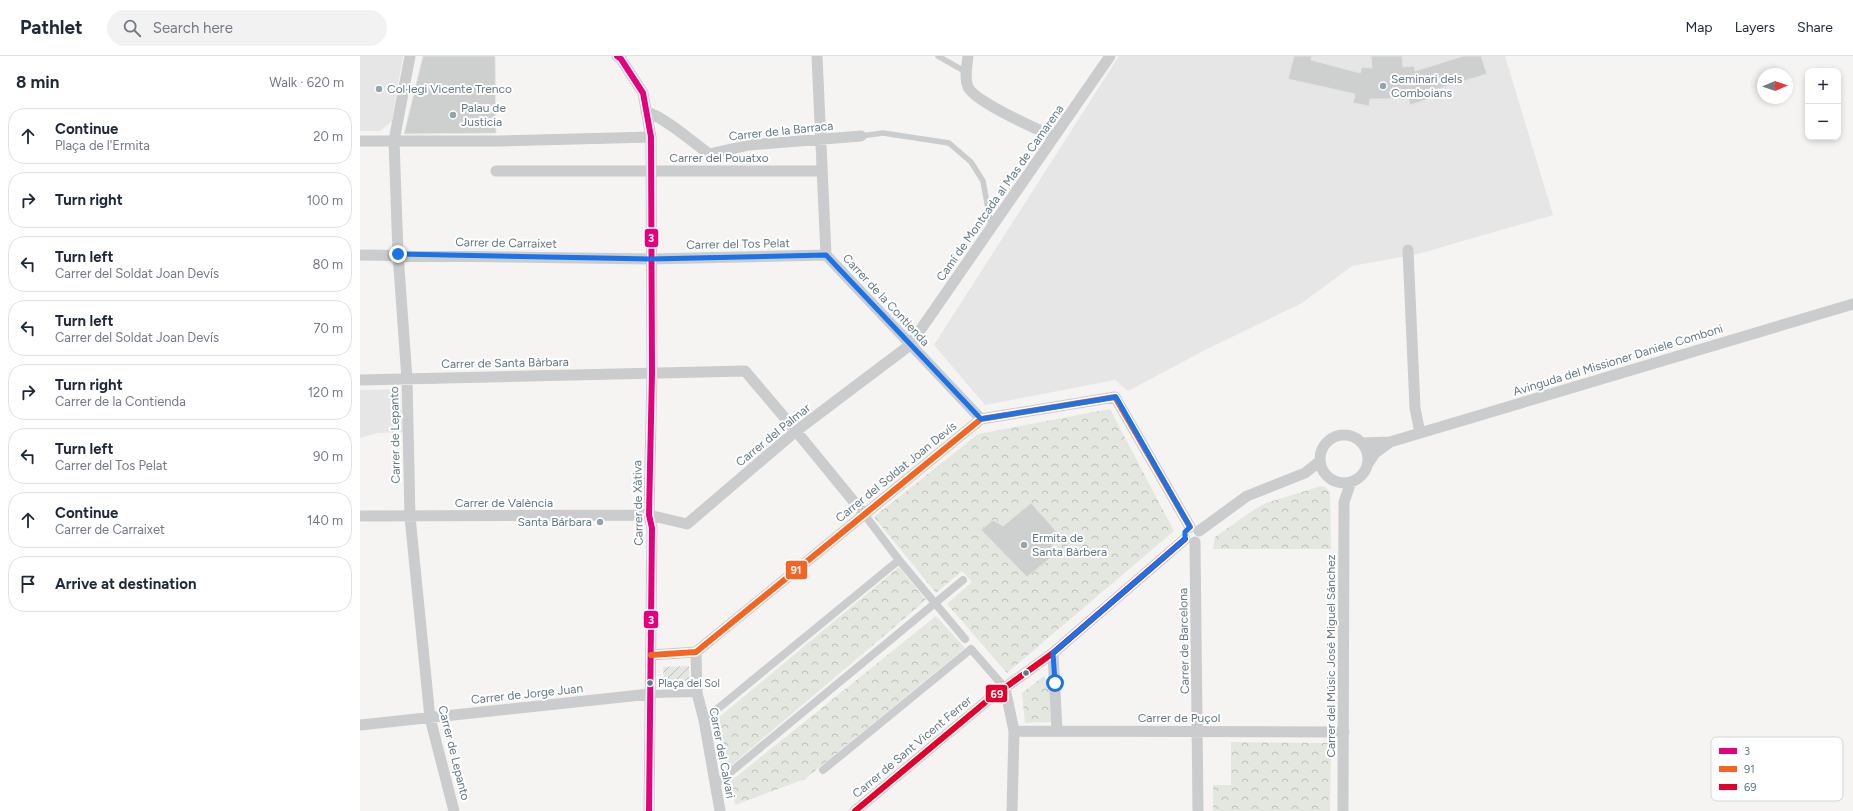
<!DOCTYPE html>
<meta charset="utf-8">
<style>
:root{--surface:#fff;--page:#f2f2f3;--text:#1f2937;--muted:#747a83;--line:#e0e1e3}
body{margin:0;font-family:Figtree,sans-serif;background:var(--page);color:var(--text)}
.controls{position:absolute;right:12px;top:12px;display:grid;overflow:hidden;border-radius:8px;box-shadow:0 2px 6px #0003}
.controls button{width:36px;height:36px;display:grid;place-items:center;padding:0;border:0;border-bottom:1px solid var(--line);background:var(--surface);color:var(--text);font:20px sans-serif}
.compass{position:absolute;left:1397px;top:12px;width:36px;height:36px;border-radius:50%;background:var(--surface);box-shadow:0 2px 6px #0003;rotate:88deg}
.stop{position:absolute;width:12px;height:12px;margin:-9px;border:3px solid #1a73e8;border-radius:50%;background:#fff}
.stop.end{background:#1a73e8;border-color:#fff;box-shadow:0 1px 4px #0008}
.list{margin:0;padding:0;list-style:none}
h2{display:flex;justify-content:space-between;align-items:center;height:52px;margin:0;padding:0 16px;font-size:17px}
h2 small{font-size:13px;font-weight:400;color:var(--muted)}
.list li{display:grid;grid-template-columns:26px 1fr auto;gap:12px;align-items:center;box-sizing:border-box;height:56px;margin:0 8px 8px;padding:0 8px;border:1px solid var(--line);border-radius:16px}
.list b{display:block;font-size:15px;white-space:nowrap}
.list p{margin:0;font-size:13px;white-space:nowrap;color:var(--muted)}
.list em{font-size:13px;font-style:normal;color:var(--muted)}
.icon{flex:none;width:22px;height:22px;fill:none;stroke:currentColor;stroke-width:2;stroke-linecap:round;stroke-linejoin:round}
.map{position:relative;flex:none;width:1493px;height:755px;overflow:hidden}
header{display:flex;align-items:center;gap:24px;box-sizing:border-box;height:56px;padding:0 20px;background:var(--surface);border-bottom:1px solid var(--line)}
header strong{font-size:19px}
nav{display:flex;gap:22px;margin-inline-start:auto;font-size:14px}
.search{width:280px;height:36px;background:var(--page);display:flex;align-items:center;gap:10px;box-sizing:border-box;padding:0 14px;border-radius:22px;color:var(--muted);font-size:15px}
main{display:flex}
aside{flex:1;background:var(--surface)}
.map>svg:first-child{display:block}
.built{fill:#e5e6e5}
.forest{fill:url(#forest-crowns)}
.garden{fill:url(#garden-furrows)}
.building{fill:#cecfcf;stroke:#e4e4e2}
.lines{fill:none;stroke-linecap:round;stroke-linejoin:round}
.service{stroke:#cacccd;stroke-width:5.5}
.pedestrian{stroke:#cacccd;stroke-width:8}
.minor{stroke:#cacccd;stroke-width:11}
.bus-1-casing{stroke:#fff;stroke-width:9}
.bus-2-casing{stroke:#fff;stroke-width:9}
.bus-3-casing{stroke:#fff;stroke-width:9}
.bus-1{stroke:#e5007d;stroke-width:6}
.bus-2{stroke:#f26522;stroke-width:6}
.bus-3{stroke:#e4002b;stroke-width:6}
.route{stroke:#1a73e8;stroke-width:5}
.poi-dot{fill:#95a4ab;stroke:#fff;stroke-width:1.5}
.bus-dot{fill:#627985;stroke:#fff;stroke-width:1.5}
.labels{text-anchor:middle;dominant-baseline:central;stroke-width:4;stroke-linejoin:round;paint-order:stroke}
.bus-label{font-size:11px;fill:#627985;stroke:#fff;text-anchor:start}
.poi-label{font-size:12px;fill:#627985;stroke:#fff;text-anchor:start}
.street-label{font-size:12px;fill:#627985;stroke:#fff}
.key{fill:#fff;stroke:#d0d7da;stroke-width:1}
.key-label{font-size:11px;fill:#627985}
.line-badge{stroke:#fff;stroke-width:1.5}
.badge-label{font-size:11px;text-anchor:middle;font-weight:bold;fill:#fff}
</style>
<header>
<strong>Pathlet</strong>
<div class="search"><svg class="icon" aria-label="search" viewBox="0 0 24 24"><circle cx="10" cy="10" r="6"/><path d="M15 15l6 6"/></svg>Search here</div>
<nav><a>Map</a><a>Layers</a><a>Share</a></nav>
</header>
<main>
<aside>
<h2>8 min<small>Walk · 620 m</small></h2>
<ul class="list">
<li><svg class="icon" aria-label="ahead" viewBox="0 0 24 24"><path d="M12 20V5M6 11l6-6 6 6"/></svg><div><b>Continue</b><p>Plaça de l'Ermita</p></div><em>20 m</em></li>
<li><svg class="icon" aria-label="right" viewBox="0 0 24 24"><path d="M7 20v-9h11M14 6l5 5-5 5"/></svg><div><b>Turn right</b></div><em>100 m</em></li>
<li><svg class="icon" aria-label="left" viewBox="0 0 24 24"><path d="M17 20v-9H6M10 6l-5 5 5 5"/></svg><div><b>Turn left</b><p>Carrer del Soldat Joan Devís</p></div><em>80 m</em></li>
<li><svg class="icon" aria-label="left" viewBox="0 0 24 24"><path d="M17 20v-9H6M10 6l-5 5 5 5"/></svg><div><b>Turn left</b><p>Carrer del Soldat Joan Devís</p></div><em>70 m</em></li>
<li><svg class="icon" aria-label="right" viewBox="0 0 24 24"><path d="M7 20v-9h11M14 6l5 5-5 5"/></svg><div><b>Turn right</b><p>Carrer de la Contienda</p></div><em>120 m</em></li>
<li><svg class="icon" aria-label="left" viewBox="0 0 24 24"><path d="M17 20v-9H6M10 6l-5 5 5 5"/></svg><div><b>Turn left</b><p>Carrer del Tos Pelat</p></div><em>90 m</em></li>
<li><svg class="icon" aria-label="ahead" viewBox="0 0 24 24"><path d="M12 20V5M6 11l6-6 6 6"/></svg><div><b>Continue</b><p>Carrer de Carraixet</p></div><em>140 m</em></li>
<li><svg class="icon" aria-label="arrive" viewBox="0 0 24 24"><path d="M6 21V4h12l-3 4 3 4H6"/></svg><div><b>Arrive at destination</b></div></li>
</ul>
</aside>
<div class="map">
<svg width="1493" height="755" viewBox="0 0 1493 755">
<defs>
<pattern id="forest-crowns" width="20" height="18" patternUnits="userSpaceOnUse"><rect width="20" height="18" fill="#e4e7e0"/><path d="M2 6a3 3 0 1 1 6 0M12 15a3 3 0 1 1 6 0" fill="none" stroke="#bcc0bb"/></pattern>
<pattern id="garden-furrows" width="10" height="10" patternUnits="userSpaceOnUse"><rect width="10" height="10" fill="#e4e7e0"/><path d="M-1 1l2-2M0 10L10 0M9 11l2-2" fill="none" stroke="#bcc0bb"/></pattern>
</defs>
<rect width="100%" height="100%" fill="#f5f4f2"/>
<path class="built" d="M0,0h43l-11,65 -12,10h-20z
M759,0h386l48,159 -135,39 -66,12 -50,37 -97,47 -77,41 -13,-11 -130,25 -51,-60z
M40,333l3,43 -26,1 -17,5v-48z"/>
<path class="forest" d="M750,353l64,122 -167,142 -60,-69 25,-22 -10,-11 -26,22 -62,-76 104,-83z
M961,430l4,1 5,5 1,57h-118l2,-12 40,-28 11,-6z
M539,511l27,33 -199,169 -10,-50z
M576,560l29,32 -160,131 -70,26 -4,-24z
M684,620l6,8 2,38 -27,1 -3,-30z
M871,686l98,1 2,4 -1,64h-117v-26h18z"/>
<path class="garden" d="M329,610v15l-25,1 -1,-15z"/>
<path class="building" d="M63,0h72l1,77 -92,1z
M934,0h18l-1,4 49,13 2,-6 10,1 -1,-12h31l1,11 11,-1 1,5 48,-15h18l6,18 -63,19 2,7 -16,5 -2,-9 -22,3h-16l-1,7 -16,-3 2,-9 -67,-15z
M671,447l26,29 -10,8 12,11 -32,26 -46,-47 12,-10 10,6z"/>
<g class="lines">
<path class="service" d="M578,0l28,16
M501,80l22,-3 66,10 22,19 12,19 8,44"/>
<path class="pedestrian" d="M539,504l66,79
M290,638l47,-1
M344,664l195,-160 -35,-46
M463,714l148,-121 34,39
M355,729l248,-205"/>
<path class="minor" d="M50,0l-16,85 4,113 9,125 3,138 20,201 24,93
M257,0l4,3 22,34 8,44 1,236 -3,142 3,13 -3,283
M457,0l9,199 155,164
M608,0c-1,10 -4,22 0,31 7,15 69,42 86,50
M286,56c16,3 49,32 63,42l40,-9 112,-9
M0,85h140l151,-4
M136,115h326
M1048,194l7,158 5,25
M0,199l291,4 175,-4
M0,324l385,-9 51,60 68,83
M960 403a24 24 0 1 1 48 0a24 24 0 1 1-48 0Z
M1003,387l27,-1 463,-138
M1007,409l8,-12 15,-11
M0,460l289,-1 38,9 109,-93 114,-86 200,-289
M839,475l48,-35 58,-23 15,-12
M835,486l3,269
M336,596l1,41 7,27 16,91
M693,597l4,77
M291,599l45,-3 285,-233 134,-22 75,130
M645,632l9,43 -2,80
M0,669l290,-31
M654,675l330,1
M495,755l133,-111 65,-47 132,-114
M983,755l1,-309 7,-20"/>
<defs>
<path id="bus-1" d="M257,0l4,3 22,34 8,44 1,236 -3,142 3,13 -3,283"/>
<path id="bus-2" d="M291,599l45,-3 285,-233 134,-22 75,130"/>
<path id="bus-3" d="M495,755l133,-111 65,-47 132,-114"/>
</defs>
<use href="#bus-1" class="bus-1-casing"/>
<use href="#bus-2" class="bus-2-casing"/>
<use href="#bus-3" class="bus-3-casing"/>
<use href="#bus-1" class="bus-1"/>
<use href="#bus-2" class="bus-2"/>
<use href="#bus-3" class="bus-3"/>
</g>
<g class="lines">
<path class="route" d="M38,198l253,5 175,-4 155,164 135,-22 74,130 -5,5v7l-132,114 2,30"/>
</g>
<g class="poi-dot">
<circle cx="1023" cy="30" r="4"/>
<circle cx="19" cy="33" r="4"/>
<circle cx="93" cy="59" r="4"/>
<circle cx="240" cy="466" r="4"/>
<circle cx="664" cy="489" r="4"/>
</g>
<g class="bus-dot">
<circle cx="666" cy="617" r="3.5"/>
<circle cx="290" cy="627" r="3.5"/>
</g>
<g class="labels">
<g class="bus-label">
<text x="298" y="627">Plaça del Sol</text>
</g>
<g class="poi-label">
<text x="1031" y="23">Seminari dels<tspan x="1031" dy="14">Comboians</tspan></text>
<text x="27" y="33">Col·legi Vicente Trenco</text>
<text x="101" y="52">Palau de<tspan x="101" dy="14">Justicia</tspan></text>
<text x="232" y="466" text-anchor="end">Santa Bárbara</text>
<text x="672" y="482">Ermita de<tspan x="672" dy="14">Santa Bàrbera</tspan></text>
</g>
<g class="street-label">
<text transform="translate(421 75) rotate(-6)">Carrer de la Barraca</text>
<text x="359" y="102">Carrer del Pouatxo</text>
<text transform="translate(640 137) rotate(-55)">Camí de Montcada al Mas de Camarena</text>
<text transform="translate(146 187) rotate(1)">Carrer de Carraixet</text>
<text transform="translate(378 188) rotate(-1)">Carrer del Tos Pelat</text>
<text transform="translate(526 244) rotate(47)">Carrer de la Contienda</text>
<text transform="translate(1258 304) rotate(-17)">Avinguda del Missioner Daniele Comboni</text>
<text transform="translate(145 307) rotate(-1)">Carrer de Santa Bàrbara</text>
<text transform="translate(35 379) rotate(-91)">Carrer de Lepanto</text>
<text transform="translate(413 379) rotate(-39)">Carrer del Palmar</text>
<text transform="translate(536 416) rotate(-39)">Carrer del Soldat Joan Devís</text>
<text x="144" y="447">Carrer de València</text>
<text transform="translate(278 447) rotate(-91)">Carrer de Xàtiva</text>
<text transform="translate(824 585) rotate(-91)">Carrer de Barcelona</text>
<text transform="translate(971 600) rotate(-90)">Carrer del Músic José Miguel Sánchez</text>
<text transform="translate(167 638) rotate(-6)">Carrer de Jorge Juan</text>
<text x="819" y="662">Carrer de Puçol</text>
<text transform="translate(552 691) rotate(-40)">Carrer de Sant Vicent Ferrer</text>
<text transform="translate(94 697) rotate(76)">Carrer de Lepanto</text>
<text transform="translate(362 697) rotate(79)">Carrer del Calvari</text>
</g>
</g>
<rect x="1351" y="681" width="132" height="64" rx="6" class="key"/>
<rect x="1359" y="692" width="18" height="6" fill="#e5007d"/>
<rect x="1359" y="710" width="18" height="6" fill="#f26522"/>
<rect x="1359" y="728" width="18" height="6" fill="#e4002b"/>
<g class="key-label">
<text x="1384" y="699">3</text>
<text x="1384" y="717">91</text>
<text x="1384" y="735">69</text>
</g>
<g class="line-badge">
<rect x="284" y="172" width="15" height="20" rx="4" fill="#e5007d"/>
<rect x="425" y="504" width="23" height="20" rx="4" fill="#f26522"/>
<rect x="283" y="554" width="16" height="19" rx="4" fill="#e5007d"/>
<rect x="625" y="628" width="23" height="19" rx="4" fill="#e4002b"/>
</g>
<g class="badge-label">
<text x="291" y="186">3</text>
<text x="436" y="518">91</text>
<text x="291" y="568">3</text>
<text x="637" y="642">69</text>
</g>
</svg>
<div class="controls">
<button>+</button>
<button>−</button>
</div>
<svg class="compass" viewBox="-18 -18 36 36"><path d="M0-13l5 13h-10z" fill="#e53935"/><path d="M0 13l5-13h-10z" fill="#747a83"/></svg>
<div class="stop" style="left:695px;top:627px"></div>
<div class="stop end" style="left:38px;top:198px"></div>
</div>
</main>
